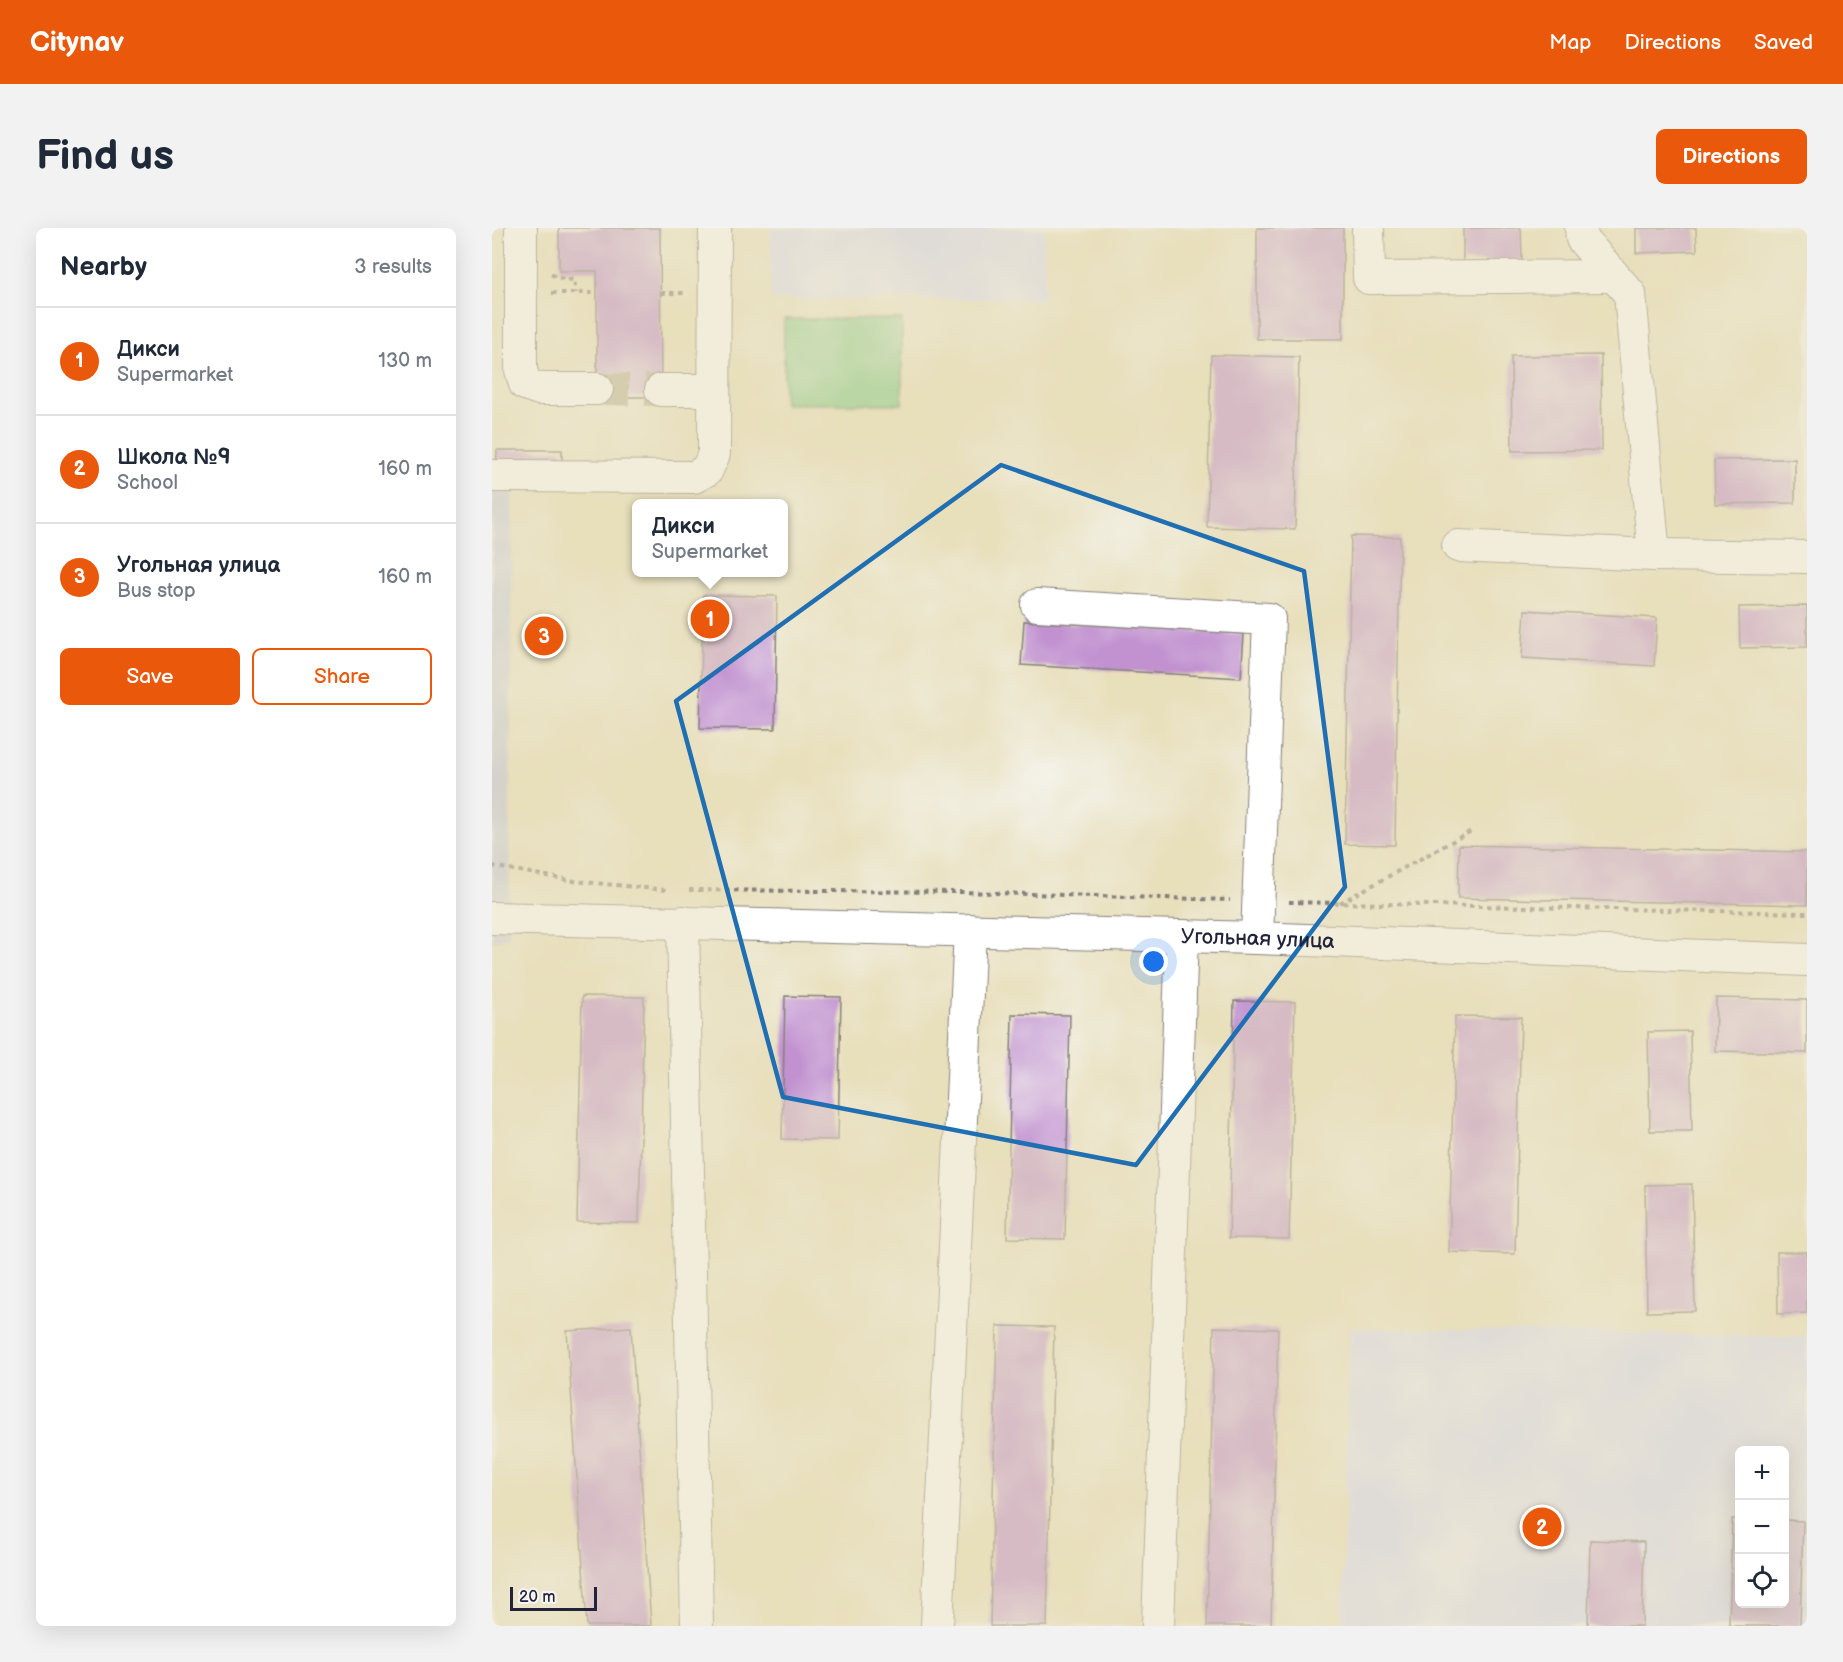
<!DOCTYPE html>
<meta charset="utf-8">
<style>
:root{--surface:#fff;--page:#f2f2f3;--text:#1f2937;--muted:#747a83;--line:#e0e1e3;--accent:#ea580c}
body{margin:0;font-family:"Balsamiq Sans",sans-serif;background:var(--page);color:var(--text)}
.controls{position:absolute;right:18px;bottom:18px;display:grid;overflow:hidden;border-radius:9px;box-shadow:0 6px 24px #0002}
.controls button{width:54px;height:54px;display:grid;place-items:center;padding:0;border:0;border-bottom:2px solid var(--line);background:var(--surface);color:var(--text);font:30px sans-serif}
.scale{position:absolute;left:18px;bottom:15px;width:87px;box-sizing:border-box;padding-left:6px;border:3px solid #22223b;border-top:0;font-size:16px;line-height:21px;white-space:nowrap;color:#22223b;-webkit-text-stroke:4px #f6f6f2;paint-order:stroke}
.you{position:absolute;left:662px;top:734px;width:21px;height:21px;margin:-15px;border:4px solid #fff;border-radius:50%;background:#1a73e8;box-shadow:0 0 0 9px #1a73e833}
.badge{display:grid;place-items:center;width:39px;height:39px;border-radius:50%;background:var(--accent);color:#fff;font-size:20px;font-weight:700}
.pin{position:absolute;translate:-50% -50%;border:3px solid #fff;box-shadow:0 2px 6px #0006}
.popup{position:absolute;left:140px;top:271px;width:156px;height:78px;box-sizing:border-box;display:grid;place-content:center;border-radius:9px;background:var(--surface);filter:drop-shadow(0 2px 4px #0005);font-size:20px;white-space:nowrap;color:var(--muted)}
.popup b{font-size:22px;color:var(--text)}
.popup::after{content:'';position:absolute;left:50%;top:100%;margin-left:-12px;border:12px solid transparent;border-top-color:var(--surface)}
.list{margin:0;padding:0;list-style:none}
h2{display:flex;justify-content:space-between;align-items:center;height:78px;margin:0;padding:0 24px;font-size:26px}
h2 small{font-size:20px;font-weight:400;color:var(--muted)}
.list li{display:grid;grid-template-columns:39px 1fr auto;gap:18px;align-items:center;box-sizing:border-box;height:108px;padding:0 24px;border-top:2px solid var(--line)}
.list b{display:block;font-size:22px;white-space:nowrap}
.list p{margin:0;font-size:20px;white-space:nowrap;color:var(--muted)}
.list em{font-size:20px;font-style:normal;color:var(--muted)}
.actions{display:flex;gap:12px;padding:18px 24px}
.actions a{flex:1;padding:14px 0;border:2px solid var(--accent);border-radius:9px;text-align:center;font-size:21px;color:var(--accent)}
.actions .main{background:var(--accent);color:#fff}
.icon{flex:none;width:33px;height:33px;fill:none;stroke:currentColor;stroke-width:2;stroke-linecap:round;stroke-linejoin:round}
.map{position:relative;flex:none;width:1315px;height:1398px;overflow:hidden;border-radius:9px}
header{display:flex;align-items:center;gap:36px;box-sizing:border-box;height:84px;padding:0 30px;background:var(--accent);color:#fff}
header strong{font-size:28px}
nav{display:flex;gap:33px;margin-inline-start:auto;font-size:21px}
.intro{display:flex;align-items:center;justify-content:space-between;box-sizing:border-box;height:144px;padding:0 36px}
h1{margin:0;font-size:42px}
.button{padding:15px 27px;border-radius:9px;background:var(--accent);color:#fff;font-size:21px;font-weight:700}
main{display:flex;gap:36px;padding:0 36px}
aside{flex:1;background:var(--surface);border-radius:9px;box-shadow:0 6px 24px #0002}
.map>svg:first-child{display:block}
.built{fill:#d5d8f9;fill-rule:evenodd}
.industrial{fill:#bdc3de}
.green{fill:#84cc87;stroke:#537761;stroke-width:1.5}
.building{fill:#c191d0}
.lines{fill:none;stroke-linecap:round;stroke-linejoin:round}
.minor-tunnel{stroke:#c0b9a1;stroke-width:32;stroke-dasharray:32 16;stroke-linecap:butt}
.minor-casing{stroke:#85807b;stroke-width:34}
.path{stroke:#85807b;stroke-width:4;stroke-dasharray:4.5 4.5;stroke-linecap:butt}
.minor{stroke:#fff;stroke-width:32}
.marked{fill:none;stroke:#1f6fb2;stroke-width:4.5;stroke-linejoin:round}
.labels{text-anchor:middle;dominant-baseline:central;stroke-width:6;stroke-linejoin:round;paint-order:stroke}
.street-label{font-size:21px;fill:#22223b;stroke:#f6f6f2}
</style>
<header>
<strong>Citynav</strong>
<nav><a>Map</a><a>Directions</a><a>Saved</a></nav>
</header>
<div class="intro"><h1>Find us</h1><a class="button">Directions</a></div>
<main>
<aside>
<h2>Nearby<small>3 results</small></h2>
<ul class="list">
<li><span class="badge">1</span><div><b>Дикси</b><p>Supermarket</p></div><em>130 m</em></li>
<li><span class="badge">2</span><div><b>Школа №9</b><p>School</p></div><em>160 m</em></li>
<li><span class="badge">3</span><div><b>Угольная улица</b><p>Bus stop</p></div><em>160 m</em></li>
</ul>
<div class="actions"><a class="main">Save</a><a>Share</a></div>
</aside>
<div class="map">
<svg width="1315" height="1398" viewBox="0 0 1315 1398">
<rect width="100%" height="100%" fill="#f6f6f2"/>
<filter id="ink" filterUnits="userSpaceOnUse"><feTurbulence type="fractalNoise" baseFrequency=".0167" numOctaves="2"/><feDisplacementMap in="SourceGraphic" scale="12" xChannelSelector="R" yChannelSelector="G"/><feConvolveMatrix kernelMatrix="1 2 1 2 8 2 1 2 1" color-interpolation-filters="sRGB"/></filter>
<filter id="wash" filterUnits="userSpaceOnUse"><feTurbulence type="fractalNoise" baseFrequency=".008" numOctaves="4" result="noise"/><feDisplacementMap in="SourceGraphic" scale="24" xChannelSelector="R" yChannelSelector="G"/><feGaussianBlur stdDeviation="1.35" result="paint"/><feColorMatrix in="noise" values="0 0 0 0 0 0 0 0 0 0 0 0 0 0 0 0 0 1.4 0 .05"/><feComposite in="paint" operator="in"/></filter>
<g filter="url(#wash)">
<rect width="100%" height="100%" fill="#e8dfbb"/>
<path class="built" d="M279,0h273v71h-273z
M858,1100l457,9v289h-465zM1248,1222h44v154h-44z"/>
<path class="industrial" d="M0,264l20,1 -3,444 -17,5z"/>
<path class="green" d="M292,91h118v85h-118z"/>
<g id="blocks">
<path class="building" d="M67,0h101l1,169h-64v-126h-38z
M765,0h86v111h-86z
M971,0h58l1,33 -59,1z
M1144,0h60l1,23 -61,2z
M719,127l88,2 -4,172 -88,-2z
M1109,127l1,95 -90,1 -1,-95z
M5,222h65v25h-66z
M1303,231v44l-80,1 -1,-44z
M859,308l49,1 -5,308 -50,-1z
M211,367l74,1 -2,133 -75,-1z
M1315,378v41l-67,1 -1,-41z
M1033,382l132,8 -3,48 -132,-8z
M532,393l220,13 -3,44 -220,-13z
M967,617l348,7v53l-349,-7z
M90,768l62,1 -5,226 -62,-1z
M293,768l56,1 -3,143 -56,-1z
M1224,770l91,2v53l-92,-2z
M742,773l61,1 -6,237 -60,-1z
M520,786l58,1 -5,224 -58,-1z
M963,788l66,1 -6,237 -66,-2z
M1198,803l2,100h-42l-2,-99z
M1200,956l3,127 -48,1 -2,-127z
M1285,1024h30v61l-29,1z
M505,1098l57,1 -7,299h-57z
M139,1099l20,299h-64l-20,-295z
M722,1099l64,2 -7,297h-64z
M1240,1291h8v85h44v-84l19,1 -3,105h-71z
M1098,1312l54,2 -2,84h-54z"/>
</g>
</g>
<g filter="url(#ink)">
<use href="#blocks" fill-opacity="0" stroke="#85807b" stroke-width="1.5"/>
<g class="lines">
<path class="minor-tunnel" d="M105,161l64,1"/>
<defs>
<g id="minor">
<path d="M29,0v142l4,14 14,5h58"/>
<path d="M876,0l1,50 245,-2"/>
<path d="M1089,0l1,11 48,55 24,261"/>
<path d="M169,162h53"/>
<path d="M0,248l202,1 13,-7 7,-16 1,-226"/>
<path d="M966,318l196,9 153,2"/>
<path d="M545,377l232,14 -12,319"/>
<path id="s1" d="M0,690l765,20 550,22"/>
<path d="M191,694l14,704"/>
<path d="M445,1398l33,-696"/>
<path d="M666,1398l24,-690"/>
</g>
</defs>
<use href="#minor" class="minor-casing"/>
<path class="path" d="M59,46l7,4 16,2 2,13
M60,65h45
M169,65h23
M0,638l82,15 93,9
M197,662l273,2 268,8
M797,674l518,11
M848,675l131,-72"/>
<use href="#minor" class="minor"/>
</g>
</g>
<path d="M0 0H1315V1398H0ZM509,237l303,106 41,316 -209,278 -353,-68 -107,-396z" fill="#e8dfbb" fill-opacity=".55" fill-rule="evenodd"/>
<path class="marked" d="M509,237l303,106 41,316 -209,278 -353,-68 -107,-396z"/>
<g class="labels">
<g class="street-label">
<text stroke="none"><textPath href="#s1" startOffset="766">Угольная улица</textPath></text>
</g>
</g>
</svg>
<div class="controls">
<button>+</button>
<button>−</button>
<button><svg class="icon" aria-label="locate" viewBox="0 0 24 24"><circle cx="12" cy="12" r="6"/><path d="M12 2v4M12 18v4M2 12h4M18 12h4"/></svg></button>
</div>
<div class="scale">20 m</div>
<div class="you"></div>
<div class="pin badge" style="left:218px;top:391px">1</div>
<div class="popup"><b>Дикси</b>Supermarket</div>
<div class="pin badge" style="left:1050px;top:1299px">2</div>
<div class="pin badge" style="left:52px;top:408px">3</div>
</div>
</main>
